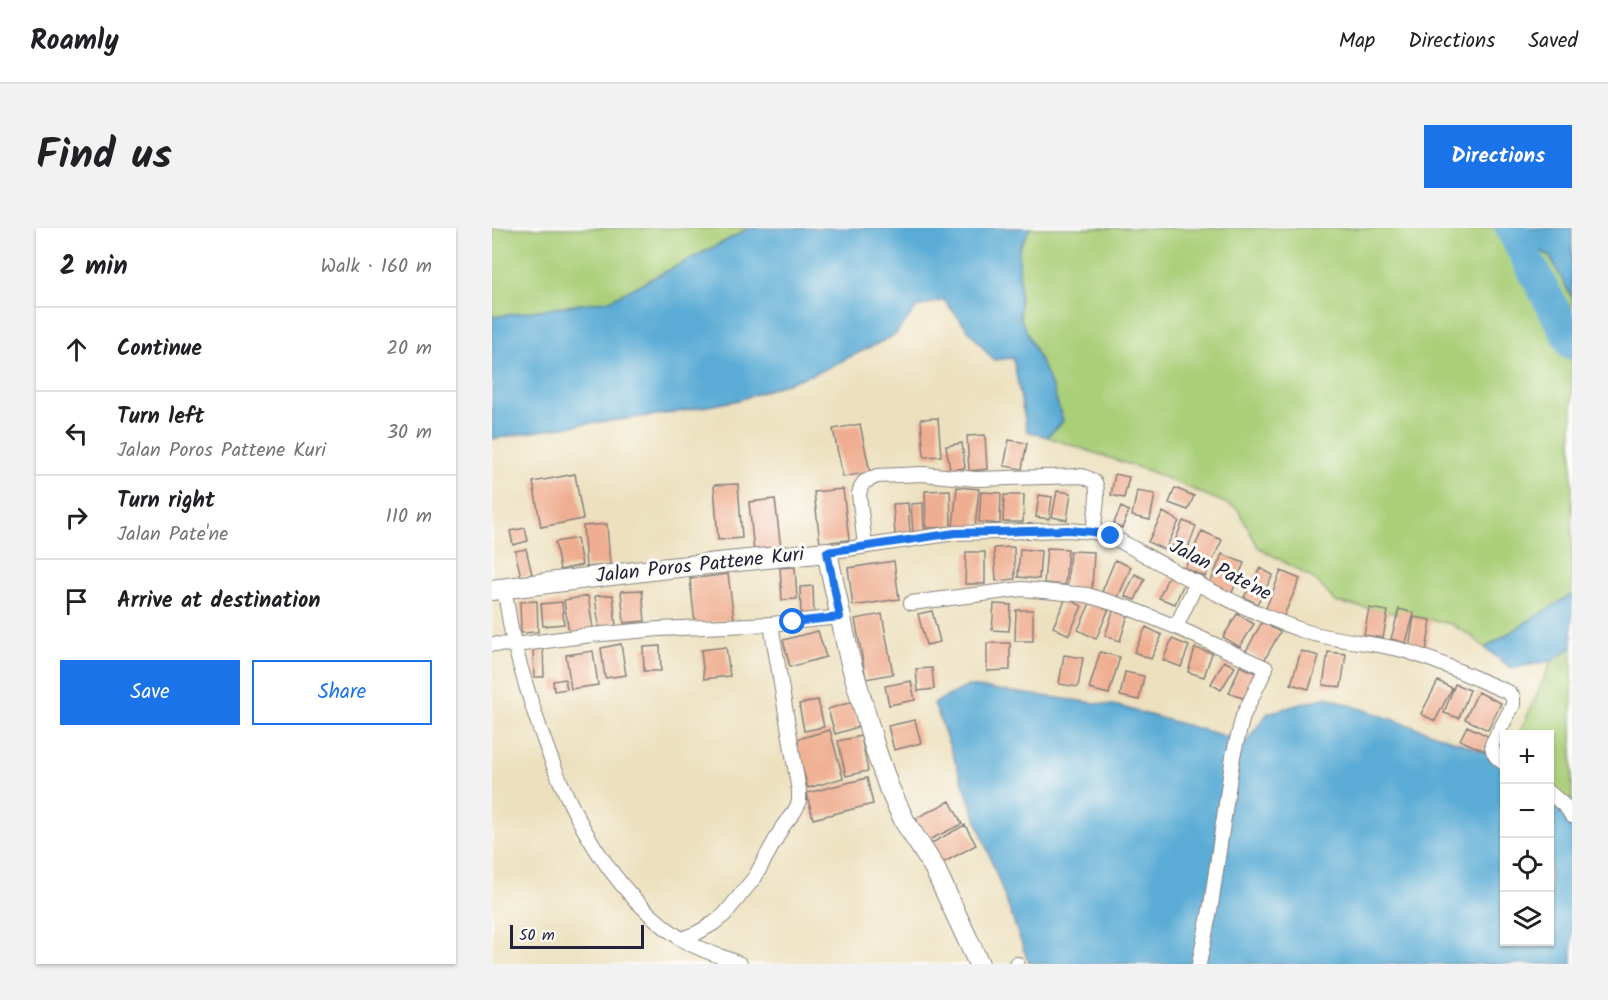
<!DOCTYPE html>
<meta charset="utf-8">
<style>
:root{--surface:#fff;--page:#f2f2f2;--text:#202124;--muted:#757577;--line:#e0e0e0;--accent:#1a73e8}
body{margin:0;font-family:Kalam,sans-serif;background:var(--page);color:var(--text)}
.controls{position:absolute;right:18px;bottom:18px;display:grid;overflow:hidden;border-radius:0px;box-shadow:0 2px 4px #0004}
.controls button{width:54px;height:54px;display:grid;place-items:center;padding:0;border:0;border-bottom:2px solid var(--line);background:var(--surface);color:var(--text);font:30px sans-serif}
.scale{position:absolute;left:18px;bottom:15px;width:134px;box-sizing:border-box;padding-left:6px;border:3px solid #22223b;border-top:0;font-size:16px;line-height:21px;white-space:nowrap;color:#22223b;-webkit-text-stroke:4px #fdfcf7;paint-order:stroke}
.stop{position:absolute;width:18px;height:18px;margin:-14px;border:4px solid #1a73e8;border-radius:50%;background:#fff}
.stop.end{background:#1a73e8;border-color:#fff;box-shadow:0 2px 6px #0008}
.list{margin:0;padding:0;list-style:none}
h2{display:flex;justify-content:space-between;align-items:center;height:78px;margin:0;padding:0 24px;font-size:26px}
h2 small{font-size:20px;font-weight:400;color:var(--muted)}
.list li{display:grid;grid-template-columns:39px 1fr auto;gap:18px;align-items:center;box-sizing:border-box;height:84px;padding:0 24px;border-top:2px solid var(--line)}
.list b{display:block;font-size:22px;white-space:nowrap}
.list p{margin:0;font-size:20px;white-space:nowrap;color:var(--muted)}
.list em{font-size:20px;font-style:normal;color:var(--muted)}
.actions{display:flex;gap:12px;padding:18px 24px}
.actions a{flex:1;padding:14px 0;border:2px solid var(--accent);border-radius:0px;text-align:center;font-size:21px;color:var(--accent)}
.actions .main{background:var(--accent);color:#fff}
.icon{flex:none;width:33px;height:33px;fill:none;stroke:currentColor;stroke-width:2;stroke-linecap:round;stroke-linejoin:round}
.map{position:relative;flex:none;width:1080px;height:736px;overflow:hidden;border-radius:0px}
header{display:flex;align-items:center;gap:36px;box-sizing:border-box;height:84px;padding:0 30px;background:var(--surface);border-bottom:2px solid var(--line)}
header strong{font-size:28px}
nav{display:flex;gap:33px;margin-inline-start:auto;font-size:21px}
.intro{display:flex;align-items:center;justify-content:space-between;box-sizing:border-box;height:144px;padding:0 36px}
h1{margin:0;font-size:42px}
.button{padding:15px 27px;border-radius:0px;background:var(--accent);color:#fff;font-size:21px;font-weight:700}
main{display:flex;gap:36px;padding:0 36px}
aside{flex:1;background:var(--surface);border-radius:0px;box-shadow:0 2px 4px #0004}
.map>svg:first-child{display:block}
.green{fill:#aacf79;stroke:#66785a;stroke-width:1.5}
.water{fill:#5aabd5;stroke:#3e6688;stroke-width:1.5}
.lines{fill:none;stroke-linecap:round;stroke-linejoin:round}
.river{stroke:#5aabd5;stroke-width:32}
.building{fill:#efae91}
.street-casing{stroke:#87817c;stroke-width:16}
.secondary-casing{stroke:#87817c;stroke-width:22}
.street{stroke:#fff;stroke-width:14}
.secondary{stroke:#fff;stroke-width:20}
.route{stroke:#1a73e8;stroke-width:8}
.labels{text-anchor:middle;dominant-baseline:central;stroke-width:6;stroke-linejoin:round;paint-order:stroke}
.street-label{font-size:20px;fill:#22223b;stroke:#fdfcf7}
</style>
<header>
<strong>Roamly</strong>
<nav><a>Map</a><a>Directions</a><a>Saved</a></nav>
</header>
<div class="intro"><h1>Find us</h1><a class="button">Directions</a></div>
<main>
<aside>
<h2>2 min<small>Walk · 160 m</small></h2>
<ul class="list">
<li><svg class="icon" aria-label="ahead" viewBox="0 0 24 24"><path d="M12 20V5M6 11l6-6 6 6"/></svg><div><b>Continue</b></div><em>20 m</em></li>
<li><svg class="icon" aria-label="left" viewBox="0 0 24 24"><path d="M17 20v-9H6M10 6l-5 5 5 5"/></svg><div><b>Turn left</b><p>Jalan Poros Pattene Kuri</p></div><em>30 m</em></li>
<li><svg class="icon" aria-label="right" viewBox="0 0 24 24"><path d="M7 20v-9h11M14 6l5 5-5 5"/></svg><div><b>Turn right</b><p>Jalan Pate'ne</p></div><em>110 m</em></li>
<li><svg class="icon" aria-label="arrive" viewBox="0 0 24 24"><path d="M6 21V4h12l-3 4 3 4H6"/></svg><div><b>Arrive at destination</b></div></li>
</ul>
<div class="actions"><a class="main">Save</a><a>Share</a></div>
</aside>
<div class="map">
<svg width="1080" height="736" viewBox="0 0 1080 736">
<rect width="100%" height="100%" fill="#fdfcf7"/>
<filter id="ink" filterUnits="userSpaceOnUse"><feTurbulence type="fractalNoise" baseFrequency=".0167" numOctaves="2"/><feDisplacementMap in="SourceGraphic" scale="12" xChannelSelector="R" yChannelSelector="G"/><feConvolveMatrix kernelMatrix="1 2 1 2 8 2 1 2 1" color-interpolation-filters="sRGB"/></filter>
<filter id="wash" filterUnits="userSpaceOnUse"><feTurbulence type="fractalNoise" baseFrequency=".008" numOctaves="4" result="noise"/><feDisplacementMap in="SourceGraphic" scale="24" xChannelSelector="R" yChannelSelector="G"/><feGaussianBlur stdDeviation="1.35" result="paint"/><feColorMatrix in="noise" values="0 0 0 0 0 0 0 0 0 0 0 0 0 0 0 0 0 1.4 0 .05"/><feComposite in="paint" operator="in"/></filter>
<g filter="url(#wash)">
<rect width="100%" height="100%" fill="#ece0be"/>
<path class="green" d="M0,0h256l-5,4 -133,68 -118,17z
M538,0h478l42,29 22,41v296l-87,54 -12,-11 -22,-13 -116,-22 -18,-21 -59,-34 -21,-39 -88,-37 -102,-34 16,-16 -10,-32 -33,-72 -1,-68z
M1080,419v179l-22,-34v-58h-31l33,-73z"/>
<path class="water" d="M256,0h282l-11,21 1,68 33,72 10,32 -16,16 -20,-6 -14,-73 -20,2 -49,-60 -27,7 -22,28 -74,36 -82,29 -67,13 -110,14 -70,12v-122l118,-17 133,-68z
M1016,0h64v70l-22,-41z
M1080,366v53l-20,14 -41,7 -26,-20z
M476,458l150,20 128,36 22,-29 59,-16 157,54 20,13v178h46v-150l22,34v138h-536l-8,-3 -94,-258z"/>
<g class="lines">
<path class="river" d="M1019,0l61,116"/>
</g>
<g id="blocks">
<path class="building" d="M446,190l3,38 -17,1 -3,-38z
M368,196l10,48 -27,5 -10,-48z
M493,207l2,34 -18,2 -2,-35z
M517,212l18,3 -5,26 -18,-3z
M470,215l3,25 -15,2 -4,-24z
M83,246l8,45 -42,8 -8,-45z
M623,246l14,3 -5,21 -13,-3z
M246,256l4,54 -24,2 -4,-55z
M465,259l22,2 -4,40 -22,-2z
M683,260l19,8 -6,14 -19,-7z
M351,261l6,51 -29,3 -6,-51z
M458,262l1,37 -25,1 -1,-37z
M565,263l14,2 -4,27 -15,-3z
M645,263l18,3 -5,26 -18,-4z
M489,264l20,1 -1,31 -21,-2z
M512,267h20l-1,27h-20z
M547,267l13,2 -3,22 -13,-2z
M283,271l6,50 -27,3 -5,-50z
M416,275l2,31 -15,1 -2,-31z
M431,275l1,30 -11,1 -2,-30z
M629,279l8,4 -7,17 -9,-3z
M671,284l16,9 -14,29 -17,-8z
M691,293l13,5 -11,30 -14,-5z
M115,296l3,41 -24,2 -3,-41z
M33,300l3,13 -15,4 -3,-14z
M710,303l20,9 -17,37 -20,-9z
M85,310l5,27 -22,5 -5,-28z
M522,319l1,32 -19,2 -2,-33z
M555,320l21,1 -3,36 -21,-2z
M34,321l6,25 -11,3 -6,-26z
M528,321l21,2 -2,28 -21,-2z
M578,323l24,1 -2,38 -25,-1z
M474,324h19v32h-20z
M730,326l22,9 -13,32 -22,-9z
M623,332l16,7 -14,33 -16,-6z
M402,333l5,38 -46,7 -5,-38z
M303,339l2,32 -15,1 -2,-32z
M768,340l13,7 -16,29 -13,-7z
M789,343l19,8 -18,41 -18,-7z
M236,346l6,45 -39,5 -5,-45z
M643,346l10,5 -10,21 -10,-4z
M677,347l16,6 -10,23 -16,-6z
M321,358l1,28 -13,1 -1,-28z
M150,362l3,31 -21,2 -3,-32z
M121,367l3,32 -17,1 -4,-32z
M96,368l5,33 -24,4 -5,-33z
M574,370l16,8 -13,29 -16,-8z
M45,373l1,31 -17,1 -1,-31z
M599,373l18,8 -13,30 -18,-9z
M70,374l2,22 -21,2 -2,-22z
M502,376l17,1 -2,26 -17,-1z
M877,380l19,3 -5,27 -19,-3z
M907,381l15,4 -8,30 -15,-4z
M524,382h17v31h-18z
M440,383l8,31 -14,3 -8,-31z
M621,383l15,4 -8,26 -15,-5z
M390,386l11,60 -27,5 -11,-60z
M745,386l17,10 -14,23 -17,-10z
M922,389l17,3 -5,32 -17,-3z
M770,394l18,10 -16,29 -18,-10z
M654,399l16,8 -11,24 -17,-7z
M326,403l8,26 -36,10 -7,-27z
M680,411l17,7 -8,21 -18,-7z
M495,415h23v27l-23,1z
M129,416l5,31 -21,3 -4,-30z
M168,418l1,25h-17l-1,-24z
M41,419h10l1,30h-10z
M234,419l4,29 -26,3 -3,-29z
M703,420l17,5 -8,24 -16,-5z
M101,423l5,34 -27,4 -5,-34z
M809,423l18,5 -10,33 -18,-5z
M608,424l20,5 -11,37 -20,-5z
M836,424l18,2 -5,33 -18,-2z
M572,427l19,3 -5,29 -19,-3z
M732,433l11,6 -14,23 -10,-6z
M748,438l16,7 -11,26 -16,-6z
M440,440l2,21 -16,2 -2,-22z
M633,444l19,4 -5,24 -19,-4z
M73,451l2,10 -13,2 -1,-10z
M419,453l4,19 -26,5 -4,-19z
M946,453l14,7 -17,33 -14,-7z
M963,456l15,6 -11,28 -15,-5z
M986,464l23,11 -13,27 -23,-11z
M326,472l6,27 -20,4 -5,-27z
M360,474l6,25 -23,7 -7,-25z
M423,492l6,23 -27,7 -6,-24z
M975,498l23,11 -6,14 -24,-11z
M338,502l13,48 -35,10 -14,-48z
M369,508l7,35 -22,5 -8,-35z
M375,550l6,26 -60,15 -6,-26z
M458,573l12,23 -35,17 -11,-23z
M473,597l11,20 -37,20 -11,-20z"/>
</g>
</g>
<g filter="url(#ink)">
<use href="#blocks" fill-opacity="0" stroke="#87817c" stroke-width="1.5"/>
<g class="lines">
<defs>
<path id="street" d="M373,318l-6,-52 2,-7 3,-5 13,-6 46,-2 53,5 106,-3c5,2 10,3 13,7 5,9 -1,38 -2,49
M335,324l128,-19 113,-3 25,2 18,4c62,34 125,72 193,95 30,10 67,11 98,19 37,10 71,28 106,42l5,5v8l-21,39c0,10 5,14 12,19
M705,354l-21,45 90,41 -23,48 -10,40 -22,149 -12,59
M12,361c4,19 6,39 11,58 29,107 71,228 166,292 18,11 40,17 59,25
M419,375l111,-14 65,6 42,13 47,19
M0,416l23,1 76,-10 68,-6 112,-5 69,-7
M1058,565l17,15 5,8
M190,711l15,-6 17,-10 10,-8 31,-38 28,-51 11,-14 5,-9v-12l-28,-167
M524,736h1"/>
<path id="secondary" d="M0,362l167,-21 168,-17 22,104 26,92 14,40 16,34 29,45 45,97"/>
</defs>
<use href="#street" class="street-casing"/>
<use href="#secondary" class="secondary-casing"/>
<use href="#street" class="street"/>
<use href="#secondary" class="secondary"/>
</g>
</g>
<g class="lines" filter="url(#ink)">
<path class="route" d="M301,394l47,-5 -13,-65 128,-19 113,-3 25,2 18,4"/>
</g>
<g class="labels">
<g class="street-label">
<text transform="translate(208 338) rotate(-6)">Jalan Poros Pattene Kuri</text>
<text transform="translate(728 343) rotate(27)">Jalan Pate'ne</text>
</g>
</g>
</svg>
<div class="controls">
<button>+</button>
<button>−</button>
<button><svg class="icon" aria-label="locate" viewBox="0 0 24 24"><circle cx="12" cy="12" r="6"/><path d="M12 2v4M12 18v4M2 12h4M18 12h4"/></svg></button>
<button><svg class="icon" aria-label="layers" viewBox="0 0 24 24"><path d="M12 4l9 5-9 5-9-5zM3 14l9 5 9-5"/></svg></button>
</div>
<div class="scale">50 m</div>
<div class="stop" style="left:301px;top:394px"></div>
<div class="stop end" style="left:619px;top:308px"></div>
</div>
</main>
